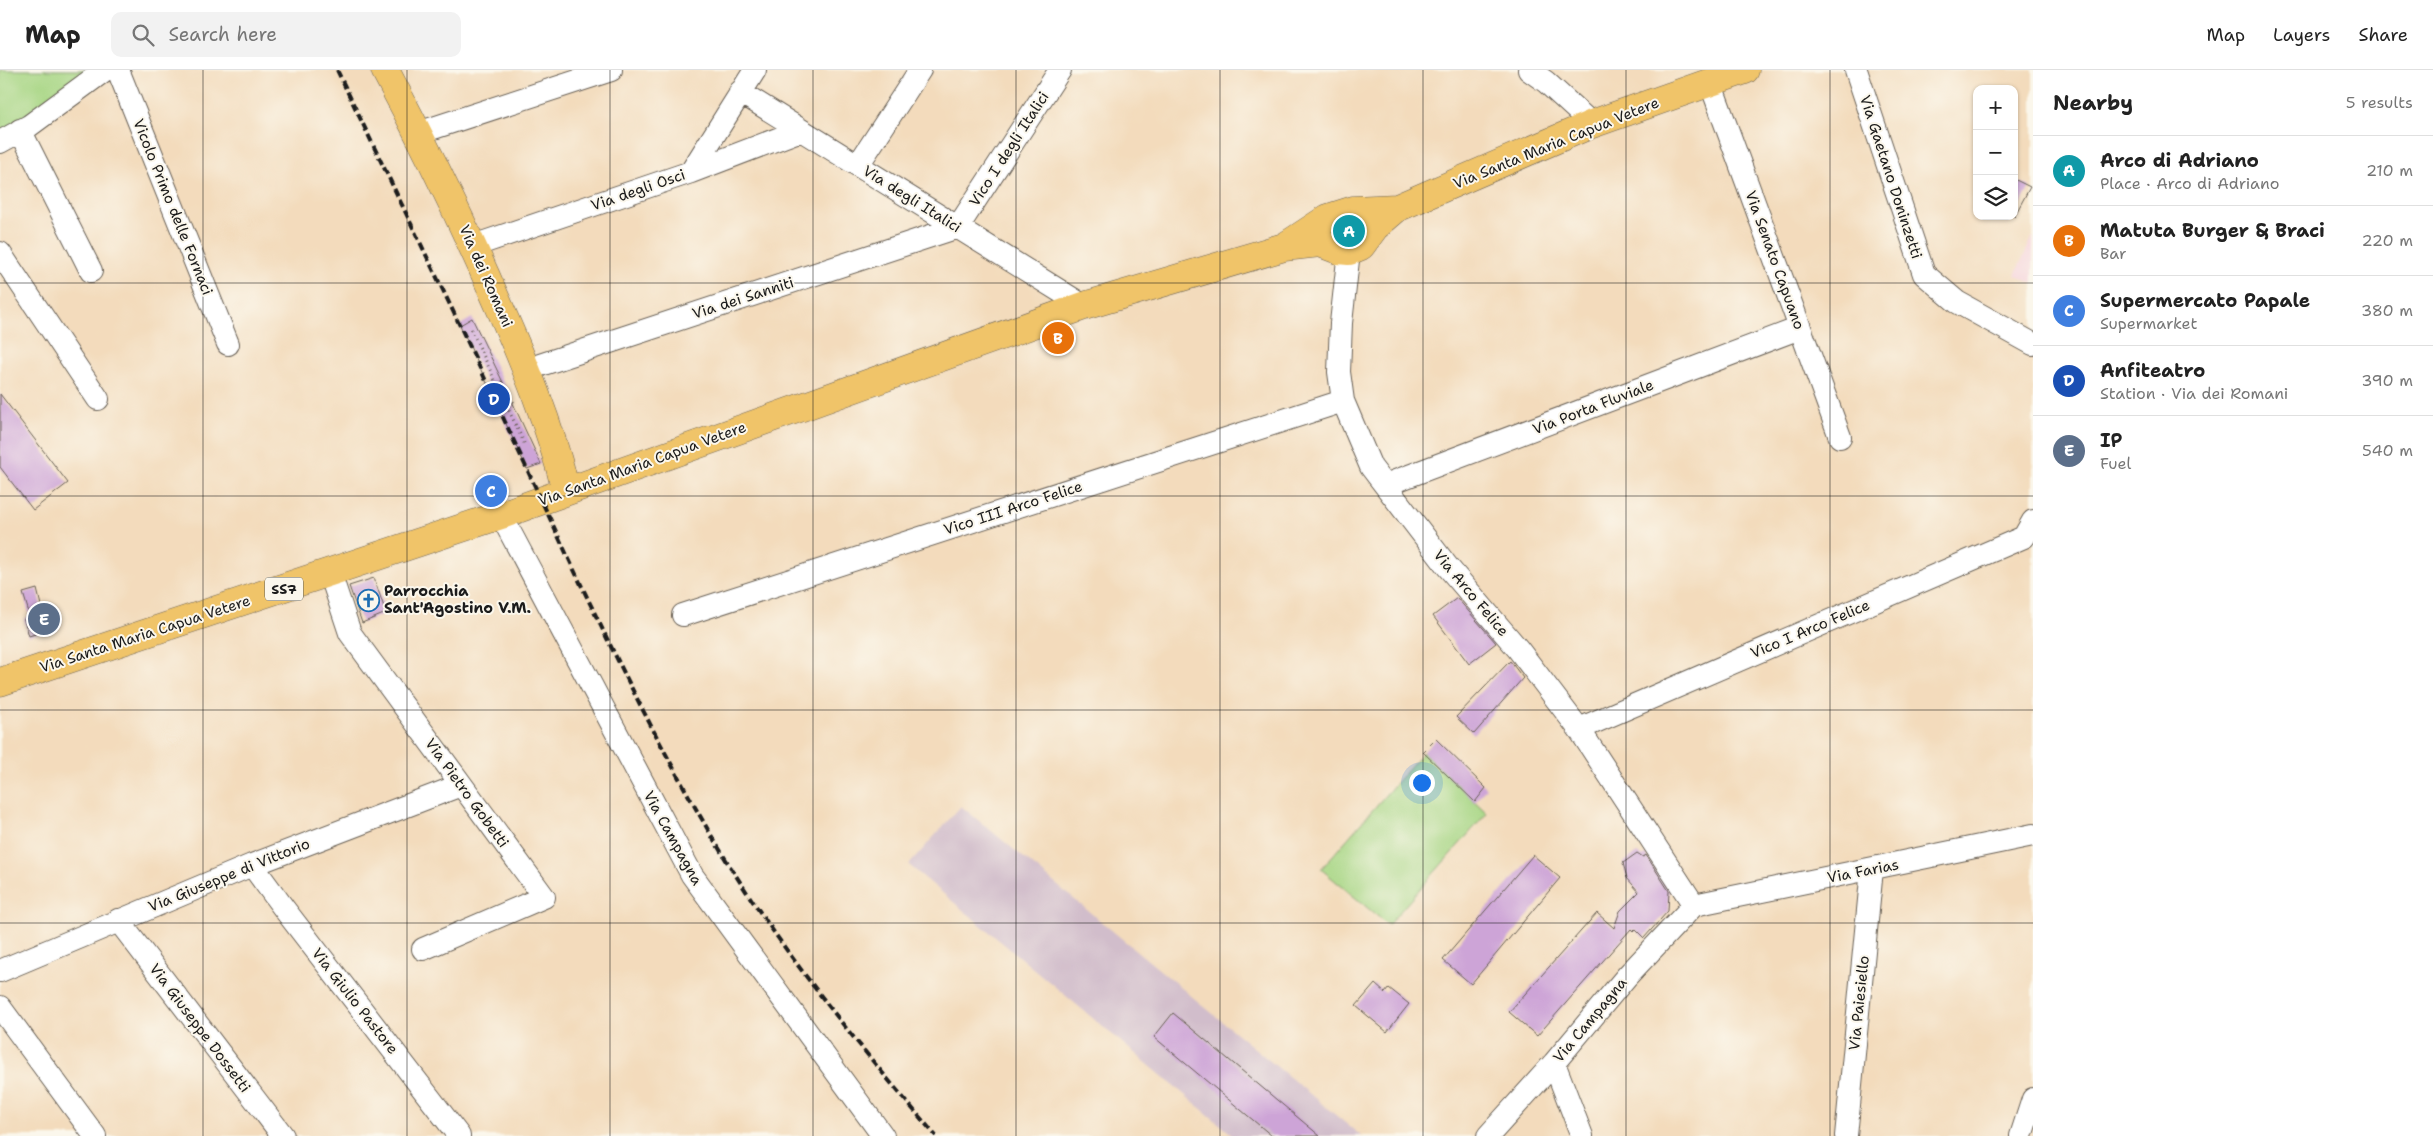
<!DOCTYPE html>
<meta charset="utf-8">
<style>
:root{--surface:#fff;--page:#f2f2f2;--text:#222;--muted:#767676;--line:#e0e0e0;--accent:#1f6fb2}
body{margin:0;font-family:"Shantell Sans",sans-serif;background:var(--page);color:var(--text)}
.controls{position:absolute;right:15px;top:15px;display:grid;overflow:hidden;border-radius:10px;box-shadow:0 1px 4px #0004}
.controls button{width:45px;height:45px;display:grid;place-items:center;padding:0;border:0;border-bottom:1px solid var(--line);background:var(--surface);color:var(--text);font:25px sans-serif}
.you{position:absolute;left:1421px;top:712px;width:18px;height:18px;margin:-12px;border:4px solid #fff;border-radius:50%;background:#1a73e8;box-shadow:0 0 0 8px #1a73e833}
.badge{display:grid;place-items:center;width:32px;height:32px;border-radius:50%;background:var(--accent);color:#fff;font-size:16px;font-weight:700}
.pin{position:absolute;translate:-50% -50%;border:2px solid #fff;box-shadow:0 1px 5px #0006}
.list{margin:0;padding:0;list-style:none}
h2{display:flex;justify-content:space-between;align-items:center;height:65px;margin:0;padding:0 20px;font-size:21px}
h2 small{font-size:16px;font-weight:400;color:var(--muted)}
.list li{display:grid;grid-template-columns:32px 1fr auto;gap:15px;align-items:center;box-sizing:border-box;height:70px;padding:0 20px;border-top:1px solid var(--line)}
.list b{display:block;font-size:19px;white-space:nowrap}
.list p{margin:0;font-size:16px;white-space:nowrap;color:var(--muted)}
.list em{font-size:16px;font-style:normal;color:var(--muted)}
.icon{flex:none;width:28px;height:28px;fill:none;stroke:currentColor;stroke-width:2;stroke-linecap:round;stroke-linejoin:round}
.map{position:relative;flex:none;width:2033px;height:1066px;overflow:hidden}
header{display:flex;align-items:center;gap:30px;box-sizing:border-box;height:70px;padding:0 25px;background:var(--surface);border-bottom:1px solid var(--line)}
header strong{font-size:24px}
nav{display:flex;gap:28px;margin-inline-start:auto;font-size:18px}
.search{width:350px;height:45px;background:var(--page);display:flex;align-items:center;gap:12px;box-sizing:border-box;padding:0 18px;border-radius:10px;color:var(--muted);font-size:19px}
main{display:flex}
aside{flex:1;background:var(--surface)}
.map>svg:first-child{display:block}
.built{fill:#f5cfda}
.industrial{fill:#d1bdcb}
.green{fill:#a7d684;stroke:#627950}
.building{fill:#cda4d7}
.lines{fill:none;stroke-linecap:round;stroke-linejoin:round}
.minor-casing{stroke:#675f54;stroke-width:24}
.major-casing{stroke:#675f54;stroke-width:29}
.path{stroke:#675f54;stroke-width:3;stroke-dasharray:1 4;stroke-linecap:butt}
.minor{stroke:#fff;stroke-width:22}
.major{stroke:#f0c469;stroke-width:28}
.rail{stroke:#1c1c1c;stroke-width:4;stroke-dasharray:8 4;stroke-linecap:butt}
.grid{fill:none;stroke:#1c1c1c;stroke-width:1;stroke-opacity:0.55}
.labels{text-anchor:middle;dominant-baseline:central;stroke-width:4;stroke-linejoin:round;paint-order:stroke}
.shield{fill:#fbf7ec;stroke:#5f5e5a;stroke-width:1}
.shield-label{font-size:14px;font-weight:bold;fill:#1c1c1c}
.street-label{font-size:15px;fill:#1c1c1c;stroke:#fbf7ec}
.poi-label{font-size:15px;font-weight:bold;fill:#1c1c1c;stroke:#fbf7ec;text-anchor:start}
</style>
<header>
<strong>Map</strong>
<div class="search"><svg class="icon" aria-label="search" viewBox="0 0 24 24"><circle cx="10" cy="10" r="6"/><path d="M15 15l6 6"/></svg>Search here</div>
<nav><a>Map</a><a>Layers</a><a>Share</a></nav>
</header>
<main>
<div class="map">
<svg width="2033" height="1066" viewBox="0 0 2033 1066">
<rect width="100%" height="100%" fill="#fbf7ec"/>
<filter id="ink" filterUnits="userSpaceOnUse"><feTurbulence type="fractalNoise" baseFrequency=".02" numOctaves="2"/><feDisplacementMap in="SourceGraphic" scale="10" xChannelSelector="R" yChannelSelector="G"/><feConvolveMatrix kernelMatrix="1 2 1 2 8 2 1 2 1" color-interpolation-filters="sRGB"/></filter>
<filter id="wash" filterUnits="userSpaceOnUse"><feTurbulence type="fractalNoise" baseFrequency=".0096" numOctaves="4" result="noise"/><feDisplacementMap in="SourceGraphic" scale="20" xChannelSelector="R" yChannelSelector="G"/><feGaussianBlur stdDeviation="1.12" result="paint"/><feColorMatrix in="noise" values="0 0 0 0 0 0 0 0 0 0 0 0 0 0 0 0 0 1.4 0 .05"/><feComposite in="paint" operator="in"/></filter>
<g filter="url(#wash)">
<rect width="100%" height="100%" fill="#f3dbbc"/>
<path class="built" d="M2033,166v48l-18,-9z"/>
<path class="industrial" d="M961,736l400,330h-127l-325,-271z"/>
<path class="green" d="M0,0h94l-94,64z
M1423,682l64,61 -99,112 -67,-56z"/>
<g id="blocks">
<path class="building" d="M2014,109l16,8 -16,30z
M472,248l39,81 30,65 -14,5 -67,-144z
M0,324l68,89 -35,27 -33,-43z
M374,508l12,35 -24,10 -13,-37z
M37,519l10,41 -18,6 -5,-17 6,-3 -7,-23z
M1457,528l39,45 -27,21 -36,-48z
M1510,591l13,17 -49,56 -18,-17z
M1436,669l50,49 -11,14 -52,-50z
M1637,783l6,4 3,-2 23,36 -1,20 -24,27 -9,-9 -2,2 -2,-2 -94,107 -28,-24 88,-99 17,15 6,-17 19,-19 -12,-14 -4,-15z
M1533,785l27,23 -89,106 -28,-24z
M1375,914l10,9 4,-5 20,16 -22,28 -31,-26z
M1173,943l147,123h-48l-118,-99z"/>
</g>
</g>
<g filter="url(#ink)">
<use href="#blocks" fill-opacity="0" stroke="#675f54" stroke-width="1"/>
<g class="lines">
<defs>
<path id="minor" d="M118,0l110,274
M1529,0l17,12 46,42
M1856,0l68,204 33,28 76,42
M1710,12l130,355
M740,22l344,214
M20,60l71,141
M418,63l193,-63
M0,72l29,-16 76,-56
M858,95l62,-95
M691,102l64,-102
M473,176l218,-74 110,-42
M1349,181l-8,72 -2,49 4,29 28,66 76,99 71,83 61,80 115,176
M0,183l98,146
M528,299l430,-142 102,-157
M1385,415l415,-157
M501,445l191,360 191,261
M330,503l20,60 194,264 -121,52
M683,545l660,-214
M1579,659l445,-192 9,-16
M252,795l33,45 174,226
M1694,835l339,-70
M118,850l165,216
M0,901l252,-106 209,-80
M0,937l95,129
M1554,993l28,73
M1488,1066l66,-73 73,-87 67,-71
M1846,1066l26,-267
M2021,1066l12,-37"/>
<path id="major" d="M385,0c40,75 77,151 111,229 28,63 54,125 70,192
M1287,175l41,-27 25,-8 44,-2
M0,612l501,-167 583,-209 200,-59 36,-4 18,7 11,1 12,-5 14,-19 22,-19 195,-84 153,-54"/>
</defs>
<use href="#minor" class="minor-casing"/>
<use href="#major" class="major-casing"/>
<path class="path" d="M471,259l54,116
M505,332l6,-3 4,5"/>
<use href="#minor" class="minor"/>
<use href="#major" class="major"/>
<path class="rail" d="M337,0c57,119 115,237 170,356 65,140 129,281 207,414 63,106 142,203 222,296"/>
</g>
</g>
<path class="grid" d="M203,0v1066M407,0v1066M610,0v1066M813,0v1066M1016,0v1066M1220,0v1066M1423,0v1066M1626,0v1066M1830,0v1066M0,213h2033M0,426h2033M0,640h2033M0,853h2033"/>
<defs>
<symbol id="church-ring" viewBox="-11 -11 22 22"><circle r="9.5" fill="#fbf7ec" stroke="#1f6fb2" stroke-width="1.5"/><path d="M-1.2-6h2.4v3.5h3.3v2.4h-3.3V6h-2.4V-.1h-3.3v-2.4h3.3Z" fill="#1f6fb2"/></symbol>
</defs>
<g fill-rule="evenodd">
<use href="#church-ring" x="356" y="518" width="25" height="25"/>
</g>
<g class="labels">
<rect class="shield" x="265" y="507.5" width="38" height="23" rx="4"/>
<g class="shield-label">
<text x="284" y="519">SS7</text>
</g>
<g class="street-label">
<text transform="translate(1556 73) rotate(-22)">Via Santa Maria Capua Vetere</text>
<text transform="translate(1009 79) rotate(-57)">Vico I degli Italici</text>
<text transform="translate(1891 107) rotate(72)">Via Gaetano Doninzetti</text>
<text transform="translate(638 120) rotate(-19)">Via degli Osci</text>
<text transform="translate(912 129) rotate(32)">Via degli Italici</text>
<text transform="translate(173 137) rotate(68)">Vicolo Primo delle Fornaci</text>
<text transform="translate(1775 190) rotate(70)">Via Senato Capuano</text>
<text transform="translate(486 206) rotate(66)">Via dei Romani</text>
<text transform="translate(743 228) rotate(-18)">Via dei Sanniti</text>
<text transform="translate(1593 337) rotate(-21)">Via Porta Fluviale</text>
<text transform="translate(642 394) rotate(-20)">Via Santa Maria Capua Vetere</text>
<text transform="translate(1013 438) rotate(-18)">Vico III Arco Felice</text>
<text transform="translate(1471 523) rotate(50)">Via Arco Felice</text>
<text transform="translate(1810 559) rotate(-23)">Vico I Arco Felice</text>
<text transform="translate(145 564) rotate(-18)">Via Santa Maria Capua Vetere</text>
<text transform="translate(467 723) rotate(54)">Via Pietro Gobetti</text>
<text transform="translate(673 768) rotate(61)">Via Campagna</text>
<text transform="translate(1863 801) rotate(-11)">Via Farias</text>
<text transform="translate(229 805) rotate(-22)">Via Giuseppe di Vittorio</text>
<text transform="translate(355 931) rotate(52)">Via Giulio Pastore</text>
<text transform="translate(1859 933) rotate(-84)">Via Paiesiello</text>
<text transform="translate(1590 950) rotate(-50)">Via Campagna</text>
<text transform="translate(200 958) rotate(53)">Via Giuseppe Dossetti</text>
</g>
<g class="poi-label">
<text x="384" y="521">Parrocchia<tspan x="384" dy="17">Sant'Agostino V.M.</tspan></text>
</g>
</g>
</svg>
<div class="controls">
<button>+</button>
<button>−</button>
<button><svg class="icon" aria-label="layers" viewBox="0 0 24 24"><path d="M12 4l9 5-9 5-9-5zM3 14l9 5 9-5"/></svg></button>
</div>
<div class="you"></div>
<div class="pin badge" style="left:1349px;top:161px;background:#0f9aa8">A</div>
<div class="pin badge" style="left:1058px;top:268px;background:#e8710a">B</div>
<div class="pin badge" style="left:491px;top:421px;background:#3f7fe0">C</div>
<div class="pin badge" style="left:494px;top:329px;background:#1a4fb4">D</div>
<div class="pin badge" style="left:44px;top:549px;background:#5c6f8a">E</div>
</div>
<aside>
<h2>Nearby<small>5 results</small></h2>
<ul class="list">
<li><span class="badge" style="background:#0f9aa8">A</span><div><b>Arco di Adriano</b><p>Place · Arco di Adriano</p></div><em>210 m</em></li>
<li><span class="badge" style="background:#e8710a">B</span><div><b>Matuta Burger &amp; Braci</b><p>Bar</p></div><em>220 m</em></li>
<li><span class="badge" style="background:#3f7fe0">C</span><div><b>Supermercato Papale</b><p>Supermarket</p></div><em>380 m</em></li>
<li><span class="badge" style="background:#1a4fb4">D</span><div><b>Anfiteatro</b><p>Station · Via dei Romani</p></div><em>390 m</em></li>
<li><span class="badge" style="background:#5c6f8a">E</span><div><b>IP</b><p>Fuel</p></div><em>540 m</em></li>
</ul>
</aside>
</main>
